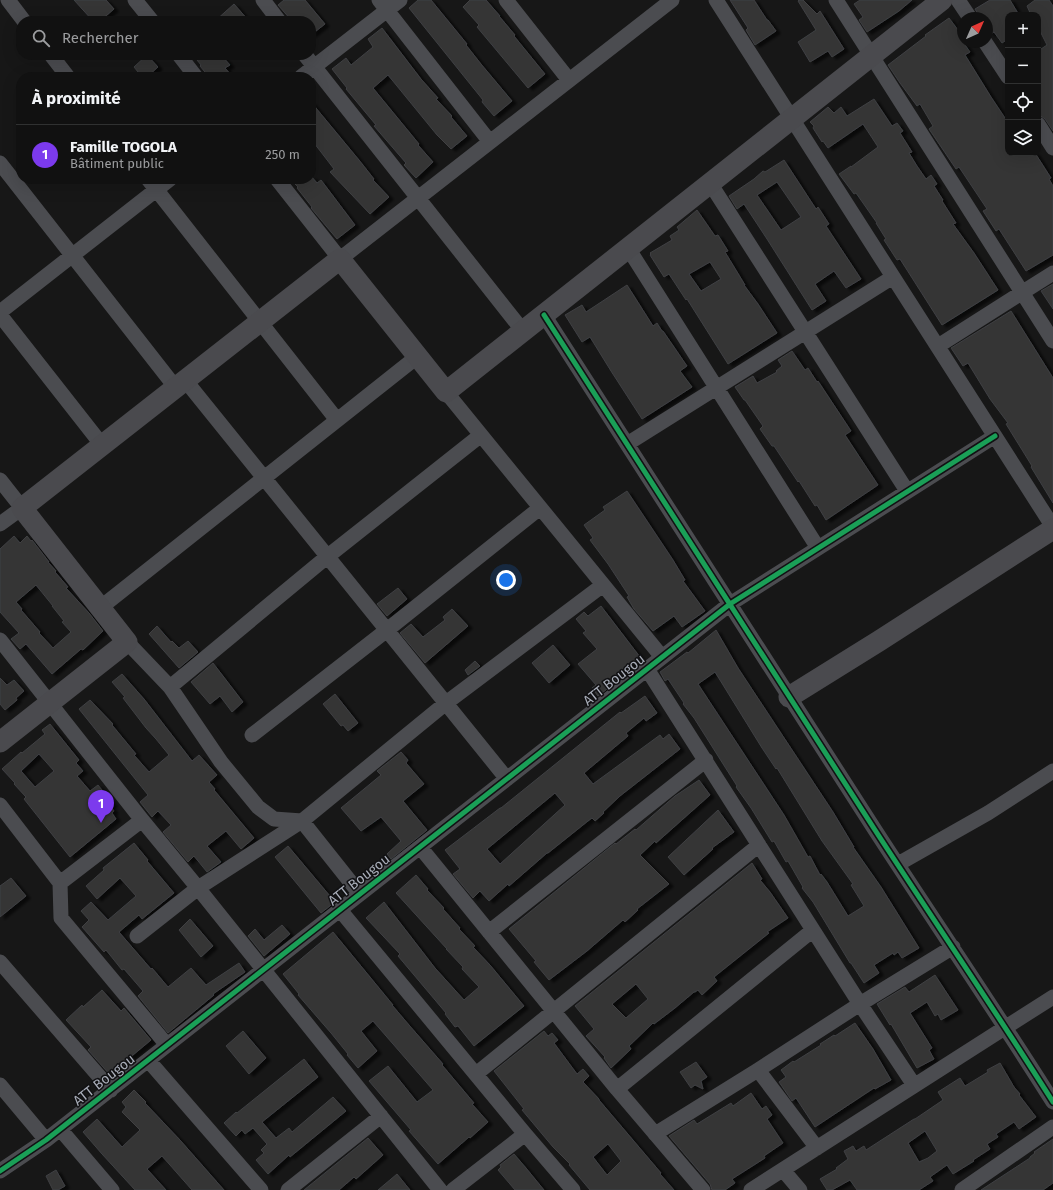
<!DOCTYPE html>
<html lang="fr">
<meta charset="utf-8">
<style>
:root{--surface:#111;--page:#1a1a1a;--text:#f1f3f6;--muted:#9c9d9f;--line:#303131;--accent:#7c3aed}
body{margin:0;font-family:"Fira Sans",sans-serif;background:var(--page);color:var(--text)}
.controls{position:absolute;right:12px;top:12px;display:grid;overflow:hidden;border-radius:8px;box-shadow:0 4px 16px #0002}
.controls button{width:36px;height:36px;display:grid;place-items:center;padding:0;border:0;border-bottom:1px solid var(--line);background:var(--surface);color:var(--text);font:20px sans-serif}
.compass{position:absolute;left:957px;top:12px;width:36px;height:36px;border-radius:50%;background:var(--surface);box-shadow:0 4px 16px #0002;rotate:45deg}
.you{position:absolute;left:506px;top:580px;width:14px;height:14px;margin:-10px;border:3px solid #fff;border-radius:50%;background:#1a73e8;box-shadow:0 0 0 6px #1a73e833}
.badge{display:grid;place-items:center;width:26px;height:26px;border-radius:50%;background:var(--accent);color:#fff;font-size:13px;font-weight:700}
.pin{position:absolute;translate:-50% -33px;filter:drop-shadow(0 1px 2px #0008)}
.pin::after{content:'';position:absolute;top:21px;width:14px;height:12px;background:inherit;clip-path:polygon(0 0,100% 0,50% 100%)}
.list{margin:0;padding:0;list-style:none}
h2{display:flex;justify-content:space-between;align-items:center;height:52px;margin:0;padding:0 16px;font-size:17px}
h2 small{font-size:13px;font-weight:400;color:var(--muted)}
.list li{display:grid;grid-template-columns:26px 1fr auto;gap:12px;align-items:center;box-sizing:border-box;height:60px;padding:0 16px;border-top:1px solid var(--line)}
.list b{display:block;font-size:15px;white-space:nowrap}
.list p{margin:0;font-size:13px;white-space:nowrap;color:var(--muted)}
.list em{font-size:13px;font-style:normal;color:var(--muted)}
.icon{flex:none;width:22px;height:22px;fill:none;stroke:currentColor;stroke-width:2;stroke-linecap:round;stroke-linejoin:round}
.map{position:relative;flex:none;width:1053px;height:1190px;overflow:hidden}
.search{position:absolute;background:var(--surface);box-shadow:0 4px 16px #0002;left:16px;top:16px;width:300px;height:44px;display:flex;align-items:center;gap:10px;box-sizing:border-box;padding:0 14px;border-radius:16px;color:var(--muted);font-size:15px}
.panel{position:absolute;background:var(--surface);box-shadow:0 4px 16px #0002;left:16px;top:72px;width:300px;height:112px;border-radius:16px}
.map>svg:first-child{display:block}
.building{fill:#353536;stroke:#3f4043;fill-rule:evenodd;filter:url(#shadow)}
.lines{fill:none;stroke-linecap:round;stroke-linejoin:round}
.street{stroke:#4b4c50;stroke-width:15}
.secondary{stroke:#4a4a4e;stroke-width:21}
.cycleway-casing{stroke:#111113;stroke-width:8}
.cycleway{stroke:#1a9f57;stroke-width:5}
.labels{text-anchor:middle;dominant-baseline:central;stroke-width:3;stroke-linejoin:round;paint-order:stroke}
.street-label{font-size:14px;fill:#a8adb8;stroke:#111113}
</style>
<div class="map">
<svg width="1053" height="1190" viewBox="0 0 1053 1190">
<defs>
<filter id="shadow"><feDropShadow dx="4.5" dy="2.5" stdDeviation="1" flood-color="#0009"/></filter>
</defs>
<rect width="100%" height="100%" fill="#171717"/>
<path class="building" d="M74,0h32l8,9 -14,12h-7z
M284,0h21l20,24 -14,11v-14h-19l-14,-16z
M418,0h13l36,44 -1,1 15,19 31,37 -18,15 -12,-14 1,-2 -74,-92z
M470,0h16l14,16h-1l16,19 -1,1 31,38 -17,14 -51,-61 2,-2 -16,-18z
M730,0h24l13,20h1l8,11 -21,14 -9,-15 2,-2z
M799,0h4l14,14 3,-3 24,38 -12,8 -4,-6 -18,11 -12,-20 18,-12 -18,-29z
M860,0h52l-13,11 -32,21 -8,-12 4,-3 -9,-13z
M990,0h20l9,15h-11v24l-6,4 -8,-11 -3,2 -4,-5v-11h-7l-5,-9z
M1035,0h14l4,6v125l-8,-12 -7,-5v-63l9,-6 -9,-18v-12h-7l-4,-9z
M234,4l15,17h-34z
M949,18l9,12 5,12 7,10 -5,3 26,42 14,21 3,-3v38h27l16,25 -2,1 4,7v69l-27,16 -27,-42 -3,2 -13,-20 4,-2 -28,-42 -3,2 -27,-40 4,-3 -13,-22 -3,2 -17,-23 -12,-18 38,-29 -1,-1z
M382,28l39,51 17,19 -2,1 16,17 -1,1 16,19 -16,13 -14,-14 -49,-60 -15,13 46,56 -1,1 15,17 -17,16 -12,-13 2,-2 -32,-37 2,-1 -30,-36 1,-1 -15,-19 14,-11 5,7 22,-18 -5,-8z
M147,55l11,12 -11,10h-5l-8,-10z
M193,55h28l9,10 -5,3 8,9h-24l-9,-11 1,-1z
M874,99l18,27 5,-3 6,8 -3,2 12,19 -3,1 8,13 9,13 5,-4 6,9 -3,2 9,14 -1,1 14,22 -3,1 21,29 24,37 -56,35 -42,-66 -3,1 -13,-20 2,-1 -10,-16h1l-21,-30 -2,1 -15,-20 12,-8v1l27,-20 -15,-23 -35,24 -5,-7 -1,1 -9,-14 1,-2 -4,-4 18,-15 6,6 7,-6 6,9z
M311,102l48,58 15,19 -1,1 16,17 -19,17 -40,-42 4,-3 -23,-30z
M784,160l32,49 2,-2 11,17 -3,2 35,53 -15,9 -12,-17 -19,13 11,17 -14,9 -45,-71 -23,-35 -7,5 -8,-13 25,-17 9,-8 2,1zM777,182l24,35 -20,13 -24,-35z
M311,176l6,7 4,-3 34,45 -18,14 -26,-31 1,-1 -15,-19 1,-1 -8,-8h21z
M697,210l18,26 3,-1 10,16 -3,1 20,33h-1l14,19 19,29 -49,31 -41,-65 -1,1 -17,-26 -5,3 -14,-22 1,-1 -1,-1 22,-13 -2,-4 9,-6 -2,-3zM710,262l11,17 -20,12 -12,-17z
M1053,284v25l-12,-18z
M627,285l26,41 4,-3 5,8h1l24,35 -7,5 12,16 -50,32 -31,-48 -21,-34 -8,5 -17,-27 17,-10 4,7z
M1011,311l42,67v125l-22,-36 1,-1 -26,-42 2,-1 -18,-24 -22,-36 -5,3 -12,-18z
M792,351l13,19 3,-2 9,14 1,-1 33,50 -6,4 33,50 -52,35 -9,-15 -2,1 -16,-25 -1,1 -24,-36h-2l-12,-17 3,-3 -18,-26h-1l-9,-13 18,-11 4,7 20,-11 -1,-1 6,-5 -4,-6z
M627,491l46,69 12,20 -2,1 22,30 -23,16 -8,-11 -21,15 -19,-22 -7,-12 2,-1 -21,-32 -18,-24 3,-2 -9,-13 21,-15 -2,-3z
M14,536l6,7 7,-7 4,5 1,-1 17,22h-1l8,9 -1,1 13,15 -2,1 23,25 14,18 -20,19 -2,-1 -29,25 -26,-30 -6,5 -9,-10 8,-6 -19,-21v-63zM36,585l17,21h-1l12,15 -2,1 9,10 -18,16 -14,-15 1,-1 -19,-22 1,-1 -6,-7z
M398,588l9,11 -20,17 -10,-12z
M601,606l39,51 -21,20 1,2 -22,17 -6,-8 4,-3 -18,-21 19,-15 -14,-16 3,-2 -10,-12 8,-7 4,4z
M452,609l16,17 -43,37 -25,-30 11,-9 12,13 22,-17 -2,-3z
M157,626l14,16 1,-1 7,7 9,-7 10,11 -19,16 -30,-34z
M716,630l22,38 95,144 21,35h-1l28,40 38,61 -17,10 -4,-6 -4,3 -1,-2 -19,12 5,8 -15,10 -13,-20h-1l-37,-61 -11,-14 1,-1 -15,-26 -2,1 -12,-21 -2,1 -21,-34 -15,-21 1,-1 -43,-68 -11,-14 1,-1 -16,-24 -3,2 -5,-9 27,-20 1,1zM715,672l47,76 14,21 1,-1 45,73 31,43 -2,1 13,21 -16,10 -21,-34 -6,-8 -1,1 -10,-19 -2,1 -24,-42 -86,-131z
M553,645l17,20 -21,18 -17,-20z
M475,661l5,5 -12,9 -3,-5z
M213,663l30,39 -11,10 -12,-16 -10,8 -19,-22z
M122,674l22,25 48,62 7,-6 18,20 -8,7 6,7 -1,1 40,48 -13,11 -15,-18 -19,15 14,16 -14,10 -13,-16 -6,6 -25,-30 8,-7 -13,-14 -6,6 -12,-15 8,-7 -69,-86 11,-9 23,24 -1,1 24,29 -2,1 15,17 20,-17 -13,-16 -10,-11 -23,-30 2,-1 -13,-15z
M0,678l7,7 7,-5 10,11 -8,7 1,2 -12,10 -5,-6z
M335,694l23,29 -10,8 -5,-6 -2,1 -18,-22z
M645,696l12,17 -11,8 -2,-3 -18,15 2,3 -44,37 9,11 67,-49 3,4 6,-5 11,15 -60,47 -17,16 1,1 -9,8 -3,-3 -4,3 -40,32h-1l-38,33 -1,-2 -19,17 -9,-10 -7,7 -20,-24 7,-5 -15,-19 55,-42h1l119,-96 1,1zM555,793l10,12 -65,59 -13,-15z
M50,724l29,36 -3,3 7,8 -6,5 13,15 8,-6 15,19 -3,2 4,5 -2,2 4,6 -46,38 -46,-58 2,-2 -12,-13 1,-1 -13,-14 19,-17 1,1 23,-19 -3,-4zM39,754l15,17 -19,16 -14,-16z
M401,752l7,8 -2,3 18,21 -21,17 24,29 -36,29 -4,-5 14,-13 -20,-24 -20,14 -20,-23 40,-33 -4,-4z
M699,780l11,15 -54,48 -1,-2 -15,14 29,29 -32,25 1,1 -13,12 -2,-2 -36,31 -38,29 -15,-18 2,-1 -27,-32 106,-86 1,1 19,-15 1,1 39,-34z
M718,810l16,22 -22,16 1,1 -29,26 -16,-18z
M134,843l14,17 -1,1 27,32 -32,26 -3,-4 -20,17 32,37 1,-1 16,19 23,-19 15,17 33,-22 6,9 -32,22 1,1 -46,38 -30,-37 5,-5 -19,-22 -2,1 -16,-20 -2,2 -22,-25 7,-7 -8,-9 10,-9 17,18 28,-24 -16,-18 -23,21 -11,-13 18,-16 -1,-2z
M288,846l47,56 -14,11 -46,-56z
M752,863l10,16 -2,1 10,12 18,26 -21,14 2,1 -55,44 3,4 -15,14 -4,-5 -3,2h-1l-19,16 -21,16 -1,-1 -24,23 2,3 -20,19 -7,-10 1,-1 -19,-21 8,-7 -19,-23zM636,984l12,15 -22,19 -14,-14z
M416,875l12,14 -1,1 17,18 -1,1 17,19 -1,1 16,17 -2,1 17,18 34,41 -50,40 -16,-20 -3,1 -10,-13 1,-1 -48,-57 2,-2 -34,-36 18,-16 51,66 29,32 15,-13 -17,-18 1,-2 -17,-18h1l-51,-56z
M11,878l15,18 -26,21v-31z
M190,919l23,27 -12,11 -22,-27z
M282,925l8,9 -26,22 -16,-20 7,-7 9,11z
M333,932l60,73h-1l17,20 34,39 -1,1 32,38 -2,1 16,18 -18,16 -1,-1 -31,27 -29,-33 2,-1 -42,-49 19,-15 29,36 16,-12 -60,-69 -12,10 16,20 -19,17 -11,-13 1,-1 -17,-21 -33,-38 1,-1 -16,-20z
M935,975l23,35 -17,10 -3,-6 -3,2 -8,-14 -17,11 22,35 -3,2 5,9 -17,9 -26,-44 -1,1 -13,-21 28,-17 4,5z
M102,990l19,21 3,-3 27,32 -24,20 2,2 -18,14 -23,-26 3,-3 -25,-27 16,-15 1,2z
M855,1023l18,26 18,31 -16,9 -1,-1 -59,39 -19,-29 -4,3 -13,-19 7,-5 -5,-7 12,-9 1,1 27,-17 -1,-1 14,-9 1,1z
M243,1031l23,27 -17,16 -23,-28z
M544,1031l4,5 4,-3 6,7 -4,3 23,31 6,-5 6,7 -6,6 16,17v1l62,73 -1,1 14,16h-84l-21,-25 1,-1 -17,-17 -31,-37 2,-1 -30,-38zM608,1144l13,17 -14,14 -14,-18z
M304,1059l14,18 -56,45 14,16 13,-10 3,4 41,-35 13,14 -56,46 -1,-2 -21,19 -12,-14 8,-7 -3,-3 6,-6 -14,-16 -8,6 -3,-4 -6,6 -12,-13 12,-11 1,1z
M696,1062l11,15 -6,4 2,8 -8,-4 -4,3 -11,-16z
M1000,1063l14,24 6,7 -1,1 17,22 -17,12 -5,-7 -18,12 2,3 -11,7 3,5 -17,11 1,1 -21,13 -6,-9 -17,12 3,4 -14,9h-62l-7,-10 -18,10h-5l-7,-11 17,-10 -1,-1 12,-9 -4,-8 9,-5 3,5 8,-5 2,4 48,-31h1l28,-19 -5,-8 22,-14 5,8 23,-14 -1,-2zM925,1131l12,20 -9,7 -9,4 -11,-19z
M134,1090l12,12 -1,1 35,37 44,50h-32l-30,-34 -15,13 19,21h-31l-33,-36 -19,-22 14,-13 25,28 18,-17 -18,-18 4,-5 -4,-5z
M751,1093l11,16 4,-3 6,9 -5,4 16,24 -19,13 1,2 -33,21 3,4 -10,7h-13l-2,-6 -41,-48 25,-16 3,4 34,-21 2,3z
M368,1138l15,17 -27,24 -2,-2 -15,13h-35z
M1053,1139v44l-10,7h-62l49,-32v-1l5,-4 -1,-1z
M514,1154l12,14 18,22h-29l-17,-20 3,-3 -1,-2z
M56,1170l9,16 -7,4h-5l-7,-14z
M397,1174l13,16h-32z"/>
<g class="lines">
<path class="street" d="M8,0l16,21
M135,0l17,21
M263,0l16,21
M379,0l111,142
M506,0l63,80
M716,0l337,527
M836,0l217,341
M958,0l12,18
M985,42l23,35
M51,55l17,22
M179,55l17,22
M305,55l218,276
M301,77l99,-77
M1038,124l15,24
M0,163l176,225
M148,179l189,241
M277,179l63,80 332,-259
M710,183l197,308
M628,248l190,300
M0,312l170,-133
M0,315l102,130
M544,315c110,171 220,343 331,515 59,91 120,180 178,272
M938,346l115,-73
M185,380l322,399
M446,392l216,265
M627,444l266,-167
M0,480l22,28 -22,16
M100,608l318,-252
M0,640l142,180 56,68 242,302
M127,642l43,45 51,75 37,45 16,12 28,2 58,73
M647,669l213,335 54,81
M170,687l158,-131 153,-121
M252,735l135,-105 153,-122
M0,805l60,78
M142,820l-82,63 1,35 106,127
M420,847l197,242 86,101
M898,864l90,-51 65,-42
M340,910l185,224 48,56
M489,932l217,-172
M137,936l61,-48 104,-67 144,-118 157,-118
M0,962l111,128
M148,1060l113,130
M758,1070l59,78
M476,1074l283,-229
M0,1085l46,55
M617,1089l196,-159
M60,1129l52,61
M655,1134l103,-64 102,-66 93,-57
M783,1170l17,20
M0,1171l46,-31 684,-536 265,-168
M288,1190l93,-74
M453,1190l72,-56
M751,1190l302,-193
M962,1190l91,-63"/>
<path class="secondary" d="M789,697l90,-56 174,-112
M0,742l127,-100 -105,-134 318,-249 106,133 496,-392"/>
<defs>
<path id="cycleway" d="M544,315c110,171 220,343 331,515 59,91 120,180 178,272
M0,1171l46,-31 684,-536 265,-168"/>
</defs>
<use href="#cycleway" class="cycleway-casing"/>
<use href="#cycleway" class="cycleway"/>
</g>
<g class="labels">
<g class="street-label">
<text transform="translate(614 680) rotate(-38)">ATT Bougou</text>
<text transform="translate(359 880) rotate(-38)">ATT Bougou</text>
<text transform="translate(104 1080) rotate(-38)">ATT Bougou</text>
</g>
</g>
</svg>
<div class="controls">
<button>+</button>
<button>−</button>
<button><svg class="icon" aria-label="locate" viewBox="0 0 24 24"><circle cx="12" cy="12" r="6"/><path d="M12 2v4M12 18v4M2 12h4M18 12h4"/></svg></button>
<button><svg class="icon" aria-label="layers" viewBox="0 0 24 24"><path d="M12 4l9 5-9 5-9-5zM3 14l9 5 9-5"/></svg></button>
</div>
<svg class="compass" viewBox="-18 -18 36 36"><path d="M0-13l5 13h-10z" fill="#e53935"/><path d="M0 13l5-13h-10z" fill="#9c9d9f"/></svg>
<div class="you"></div>
<div class="pin badge" style="left:101px;top:823px">1</div>
<div class="search"><svg class="icon" aria-label="search" viewBox="0 0 24 24"><circle cx="10" cy="10" r="6"/><path d="M15 15l6 6"/></svg>Rechercher</div>
<section class="panel">
<h2>À proximité<small></small></h2>
<ul class="list">
<li><span class="badge">1</span><div><b>Famille TOGOLA</b><p>Bâtiment public</p></div><em>250 m</em></li>
</ul>
</section>
</div>
